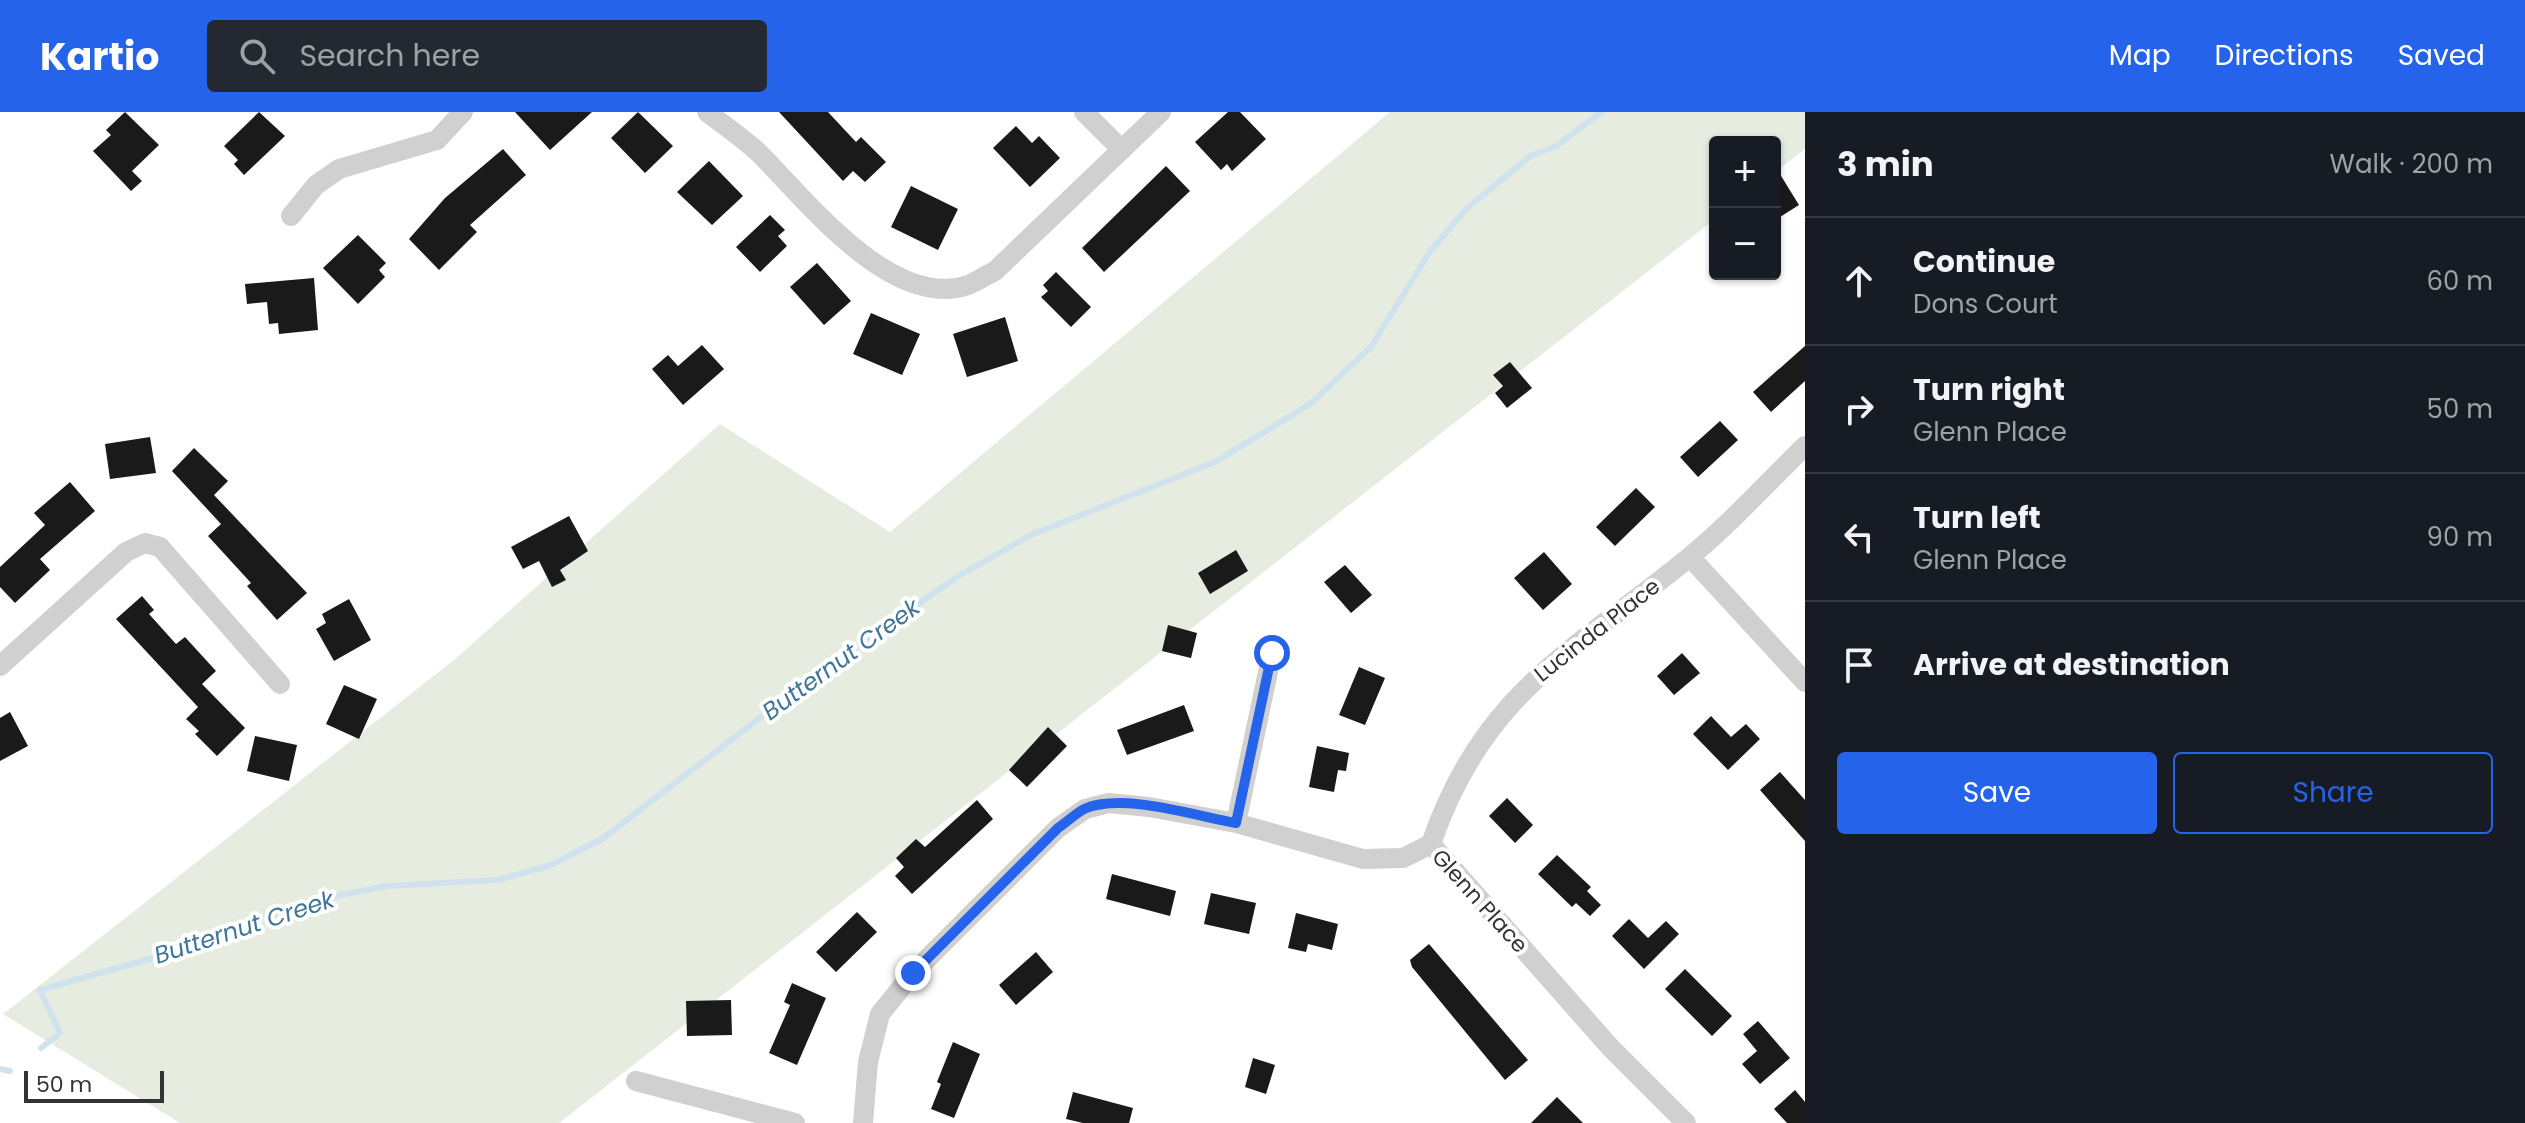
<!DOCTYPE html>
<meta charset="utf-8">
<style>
:root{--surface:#171b24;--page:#242831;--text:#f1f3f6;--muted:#9ea1a6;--line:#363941;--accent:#2563eb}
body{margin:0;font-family:Poppins,sans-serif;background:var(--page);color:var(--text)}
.controls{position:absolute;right:24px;top:24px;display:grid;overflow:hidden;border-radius:8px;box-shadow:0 2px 6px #0004}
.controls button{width:72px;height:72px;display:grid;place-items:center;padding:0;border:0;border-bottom:2px solid var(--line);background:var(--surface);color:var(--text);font:40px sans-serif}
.scale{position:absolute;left:24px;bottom:20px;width:140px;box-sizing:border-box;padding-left:8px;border:4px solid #333;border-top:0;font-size:22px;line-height:28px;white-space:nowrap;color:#333;-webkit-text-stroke:6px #fff;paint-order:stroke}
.stop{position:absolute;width:24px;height:24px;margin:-18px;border:6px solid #2563eb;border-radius:50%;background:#fff}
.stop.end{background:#2563eb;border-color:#fff;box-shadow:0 2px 8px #0008}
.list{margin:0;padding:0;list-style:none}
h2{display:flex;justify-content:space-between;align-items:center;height:104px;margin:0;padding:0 32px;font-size:34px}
h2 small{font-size:26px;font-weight:400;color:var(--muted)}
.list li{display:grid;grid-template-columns:52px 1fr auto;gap:24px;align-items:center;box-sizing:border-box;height:128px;padding:0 32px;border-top:2px solid var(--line)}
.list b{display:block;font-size:30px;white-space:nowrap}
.list p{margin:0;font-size:26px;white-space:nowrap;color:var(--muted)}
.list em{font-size:26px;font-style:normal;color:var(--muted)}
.actions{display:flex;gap:16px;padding:24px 32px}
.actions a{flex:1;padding:18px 0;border:2px solid var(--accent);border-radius:8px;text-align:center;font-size:28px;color:var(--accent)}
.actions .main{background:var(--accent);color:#fff}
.icon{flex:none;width:44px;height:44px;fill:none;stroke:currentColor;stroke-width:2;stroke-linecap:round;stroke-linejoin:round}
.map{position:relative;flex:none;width:1805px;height:1011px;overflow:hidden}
header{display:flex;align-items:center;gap:48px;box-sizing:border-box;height:112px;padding:0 40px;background:var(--accent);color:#fff}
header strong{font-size:38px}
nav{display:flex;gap:44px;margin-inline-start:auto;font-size:28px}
.search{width:560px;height:72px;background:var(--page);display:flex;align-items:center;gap:20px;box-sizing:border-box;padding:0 28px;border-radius:8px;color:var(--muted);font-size:30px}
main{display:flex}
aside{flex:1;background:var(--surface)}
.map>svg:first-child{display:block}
.green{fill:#e6ecdf}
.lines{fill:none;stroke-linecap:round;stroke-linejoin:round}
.stream{stroke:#cfe2ee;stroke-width:6}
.building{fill:#1a1a1a}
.minor{stroke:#d0d0d0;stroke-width:20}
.route{stroke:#2563eb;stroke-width:10}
.labels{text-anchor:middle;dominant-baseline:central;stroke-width:8;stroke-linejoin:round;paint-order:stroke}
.street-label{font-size:22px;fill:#333;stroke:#fff}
.water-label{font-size:24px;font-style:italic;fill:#3f7597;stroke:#fff}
</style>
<header>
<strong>Kartio</strong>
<div class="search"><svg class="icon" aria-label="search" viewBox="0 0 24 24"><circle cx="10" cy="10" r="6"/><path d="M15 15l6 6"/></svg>Search here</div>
<nav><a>Map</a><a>Directions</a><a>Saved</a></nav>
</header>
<main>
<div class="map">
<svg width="1805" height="1011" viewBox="0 0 1805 1011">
<rect width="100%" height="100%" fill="#fff"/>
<path class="green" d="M1390,0h415v37l-30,23v-30h-60v77l-1156,904h-379l-177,-109 451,-354 266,-236 170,108z"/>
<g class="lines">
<path class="stream" d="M41,936l19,-15 -20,-43 134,-38 131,-50 82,-16 111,-6 53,-15 51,-26 206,-158 152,-106 73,-41 182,-72 95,-58 61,-57 58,-94 37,-44 64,-53 26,-10 46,-34
M0,957l10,2"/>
</g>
<path class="building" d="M125,0l34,33 -27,26 10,10 -11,10 -38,-40 18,-16 -5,-5z
M259,0l26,24 -41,39 -10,-11 4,-4 -14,-14z
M515,0h77l-42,38z
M638,0l35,34 -28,27 -34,-35z
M779,0h49l28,30 5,-5 25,25 -21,20 -12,-11 -10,10z
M1228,0h12l26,27 -34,32 -5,-7 -6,6 -26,-28z
M1016,14l16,17 7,-7 21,22 -30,29 -37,-39z
M503,37l23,26 -56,50 7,7 -38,38 -30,-31 36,-41z
M709,49l34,35 -31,29 -35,-33z
M1166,54l24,25 -86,81 -22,-24z
M1775,54l24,39 -24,15z
M911,74l47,23 -20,41 -47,-23z
M770,103l15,15 -7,6 9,10 -27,26 -24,-25z
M358,123l28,28 -7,7 6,7 -27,27 -35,-36z
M817,151l34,38 -27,24 -34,-38z
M1056,160l35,35 -20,20 -30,-30 7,-6 -5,-6z
M314,166l4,52 -39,4 -1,-11 -9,1 -2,-22 -20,2 -2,-20z
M871,201l49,21 -18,41 -49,-21z
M1005,205l13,44 -51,16 -14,-43z
M702,233l22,24 -41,36 -31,-36 16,-14 10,11z
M1805,234v35l-34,31 -18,-20z
M1510,250l22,26 -25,20 -12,-15 8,-7 -10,-11z
M1720,309l18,19 -40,37 -18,-20z
M150,325l6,36 -46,6 -5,-35z
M194,336l34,33 -14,14 93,98 -30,27 -30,-34 4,-3 -43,-47 13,-12 -49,-53z
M70,370l25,29 -55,48 10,11 -35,33 -15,-16v-20l45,-42 -11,-12z
M1636,376l19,19 -40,39 -19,-19z
M569,404l19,35 -28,19 6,10 -14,7 -13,-26 -16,8 -12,-22z
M1236,438l12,21 -38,23 -12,-21z
M1544,440l28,32 -29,26 -29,-32z
M1345,453l27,30 -21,18 -27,-31z
M142,484l12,14 -5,4 27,30 9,-7 31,34 -14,13 43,44 -28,28 -22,-22 4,-3 -13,-12 12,-12 -82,-88z
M349,487l22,41 -37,21 -18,-32 10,-6 -4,-9z
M1168,513l29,8 -6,25 -29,-7z
M1682,541l18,20 -26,22 -17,-19z
M1359,555l26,11 -20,47 -26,-10z
M344,573l33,14 -18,40 -33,-15z
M1184,593l10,26 -67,24 -10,-25z
M10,600l18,34 -28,15v-43z
M1711,604l20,21 15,-13 14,15 -32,31 -35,-36z
M1048,615l19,19 -40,41 -18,-17z
M255,624l42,9 -8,36 -42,-10z
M1317,634l32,7 -3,18 -8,-1 -4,22 -25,-5z
M1780,660l25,28v41l-45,-51z
M1507,686l26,27 -18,18 -26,-27z
M977,688l16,19 -81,75 -17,-18 9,-9 -8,-9 20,-19 9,8z
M1557,743l34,32 -4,4 14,14 -11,11 -14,-13 -4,4 -34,-33z
M1112,762l64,17 -6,25 -64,-17z
M1211,781l45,10 -7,31 -45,-10z
M857,800l20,20 -41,40 -20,-20z
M1296,801l42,11 -6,26 -24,-6 -2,8 -18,-4z
M1629,807l19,19 18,-17 13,13 -35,35 -32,-33z
M1429,832l99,116 -23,20 -93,-113 -2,-7z
M1036,840l17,20 -37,33 -17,-20z
M1685,857l47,47 -20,20 -47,-47z
M792,871l34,15 -29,67 -28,-12 21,-48 -6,-3z
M731,888l1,35 -45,1 -1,-35z
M1758,909l32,37 -30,26 -18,-20 15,-13 -14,-17z
M953,930l27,12 -26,64 -23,-9 10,-25 -4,-2z
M1253,946l22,7 -9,29 -21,-7z
M1795,978l10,12v21h-18l-13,-14z
M1073,980l60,16 -4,15h-46l-17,-4z
M1557,985l26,26h-52z"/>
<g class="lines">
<path class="minor" d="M707,0c18,14 37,27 53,42 46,46 132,157 208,131 9,-3 18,-10 27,-14l166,-159
M1084,0l38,38
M291,104l25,-31 23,-16 98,-29 26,-28
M1690,445l115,125
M0,554l126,-114 19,-9 15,4 120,137
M1236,711l36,-170
M1431,732c51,-150 140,-191 255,-284 42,-34 80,-76 119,-114
M1431,732l178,202 77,77
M636,969l159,42
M863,1011l5,-61 12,-48 33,-41 145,-145 27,-19 24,-6 40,4 87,16 127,36 40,-1 28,-14"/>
</g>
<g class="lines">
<path class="route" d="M913,861l145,-145c9,-6 17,-14 26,-19 38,-17 112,7 152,14l36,-170"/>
</g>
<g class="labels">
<g class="street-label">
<text transform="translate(1597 518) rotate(-38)">Lucinda Place</text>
<text transform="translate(1480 789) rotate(48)">Glenn Place</text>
</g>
<g class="water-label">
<text transform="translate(841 547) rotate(-36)">Butternut Creek</text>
<text transform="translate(244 815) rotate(-18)">Butternut Creek</text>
</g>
</g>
</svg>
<div class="controls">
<button>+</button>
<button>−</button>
</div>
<div class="scale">50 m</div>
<div class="stop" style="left:1272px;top:541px"></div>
<div class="stop end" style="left:913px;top:861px"></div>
</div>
<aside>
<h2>3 min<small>Walk · 200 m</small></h2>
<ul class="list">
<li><svg class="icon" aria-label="ahead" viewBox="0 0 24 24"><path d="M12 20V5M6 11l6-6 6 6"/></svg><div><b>Continue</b><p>Dons Court</p></div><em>60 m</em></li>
<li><svg class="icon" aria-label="right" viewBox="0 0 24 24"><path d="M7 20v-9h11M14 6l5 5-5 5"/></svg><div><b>Turn right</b><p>Glenn Place</p></div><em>50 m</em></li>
<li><svg class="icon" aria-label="left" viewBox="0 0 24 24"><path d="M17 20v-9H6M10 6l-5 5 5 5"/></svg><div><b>Turn left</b><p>Glenn Place</p></div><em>90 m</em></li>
<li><svg class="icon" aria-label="arrive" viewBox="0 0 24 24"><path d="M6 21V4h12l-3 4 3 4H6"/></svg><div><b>Arrive at destination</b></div></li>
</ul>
<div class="actions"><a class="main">Save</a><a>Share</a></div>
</aside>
</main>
